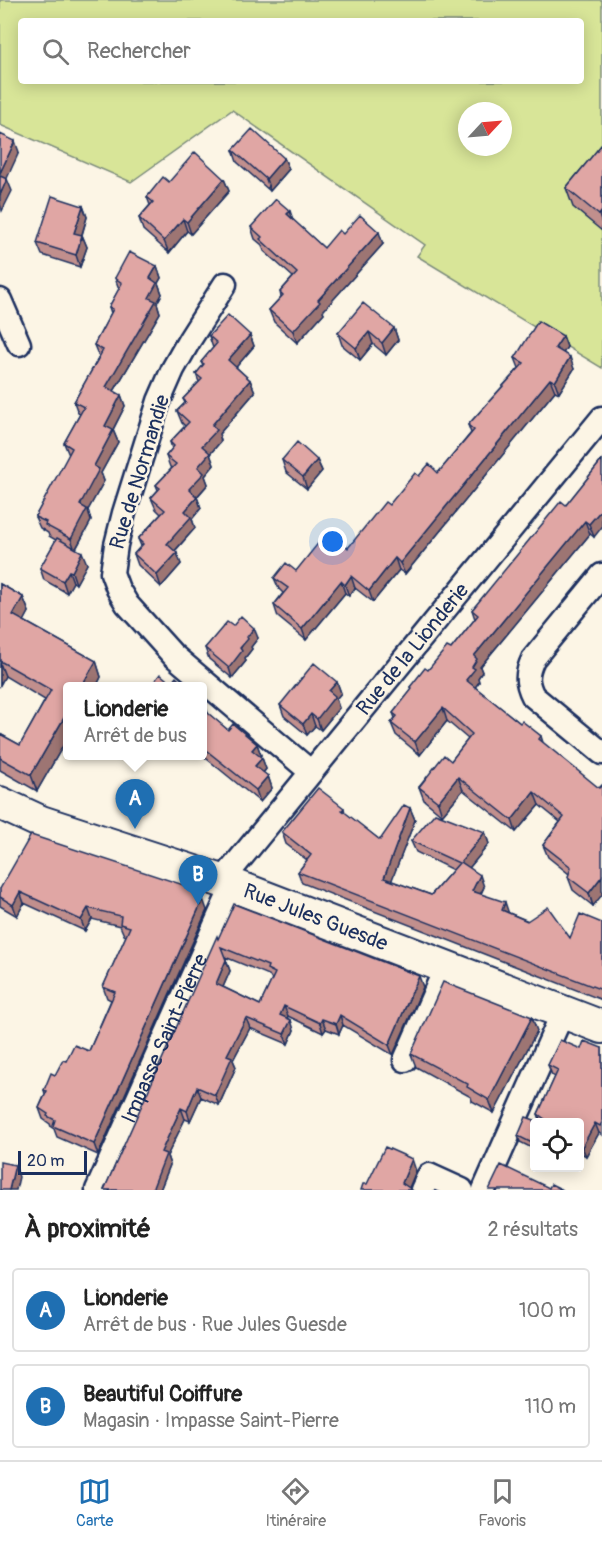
<!DOCTYPE html>
<html lang="fr">
<meta charset="utf-8">
<style>
:root{--surface:#fff;--page:#f2f2f2;--text:#222;--muted:#767676;--line:#e0e0e0;--accent:#1f6fb2}
body{margin:0;font-family:Pangolin,sans-serif;background:var(--page);color:var(--text)}
.controls{position:absolute;right:18px;bottom:18px;display:grid;overflow:hidden;border-radius:6px;box-shadow:0 3px 15px #0003}
.controls button{width:54px;height:54px;display:grid;place-items:center;padding:0;border:0;border-bottom:2px solid var(--line);background:var(--surface);color:var(--text);font:30px sans-serif}
.compass{position:absolute;left:458px;top:102px;width:54px;height:54px;border-radius:50%;background:var(--surface);box-shadow:0 3px 15px #0003;rotate:64deg}
.scale{position:absolute;left:18px;bottom:15px;width:69px;box-sizing:border-box;padding-left:6px;border:3px solid #1b2f5e;border-top:0;font-size:16px;line-height:21px;white-space:nowrap;color:#1b2f5e;-webkit-text-stroke:4px #fcf5e5;paint-order:stroke}
.you{position:absolute;left:333px;top:542px;width:21px;height:21px;margin:-15px;border:4px solid #fff;border-radius:50%;background:#1a73e8;box-shadow:0 0 0 9px #1a73e833}
.badge{display:grid;place-items:center;width:39px;height:39px;border-radius:50%;background:var(--accent);color:#fff;font-size:20px;font-weight:700}
.pin{position:absolute;translate:-50% -50px;filter:drop-shadow(0 2px 3px #0008)}
.pin::after{content:'';position:absolute;top:32px;width:21px;height:18px;background:inherit;clip-path:polygon(0 0,100% 0,50% 100%)}
.popup{position:absolute;left:63px;top:682px;width:144px;height:78px;box-sizing:border-box;display:grid;place-content:center;border-radius:6px;background:var(--surface);filter:drop-shadow(0 2px 4px #0005);font-size:20px;white-space:nowrap;color:var(--muted)}
.popup b{font-size:22px;color:var(--text)}
.popup::after{content:'';position:absolute;left:50%;top:100%;margin-left:-12px;border:12px solid transparent;border-top-color:var(--surface)}
.list{margin:0;padding:0;list-style:none}
h2{display:flex;justify-content:space-between;align-items:center;height:78px;margin:0;padding:0 24px;font-size:26px}
h2 small{font-size:20px;font-weight:400;color:var(--muted)}
.list li{display:grid;grid-template-columns:39px 1fr auto;gap:18px;align-items:center;box-sizing:border-box;height:84px;margin:0 12px 12px;padding:0 12px;border:2px solid var(--line);border-radius:6px}
.list b{display:block;font-size:22px;white-space:nowrap}
.list p{margin:0;font-size:20px;white-space:nowrap;color:var(--muted)}
.list em{font-size:20px;font-style:normal;color:var(--muted)}
.icon{flex:none;width:33px;height:33px;fill:none;stroke:currentColor;stroke-width:2;stroke-linecap:round;stroke-linejoin:round}
.map{position:relative;flex:none;width:602px;height:1190px;overflow:hidden}
.search{position:absolute;background:var(--surface);box-shadow:0 3px 15px #0003;left:18px;right:18px;top:18px;height:66px;display:flex;align-items:center;gap:15px;box-sizing:border-box;padding:0 21px;border-radius:6px;color:var(--muted);font-size:22px}
.sheet{height:270px;background:var(--surface)}
nav{display:flex;justify-content:space-around;align-items:center;box-sizing:border-box;height:84px;border-top:2px solid var(--line);background:var(--surface);font-size:16px;color:var(--muted)}
nav a{display:grid;justify-items:center;gap:3px}
nav .on{color:var(--accent)}
.map>svg:first-child{display:block}
.green{fill:#d8e598;stroke:#7a8a7b;stroke-width:1.5;fill-rule:evenodd}
.lines{fill:none;stroke-linecap:round;stroke-linejoin:round}
.minor-casing{stroke:#1b2f5e;stroke-width:27}
.secondary-casing{stroke:#1b2f5e;stroke-width:36}
.minor{stroke:#fcf5e5;stroke-width:22}
.secondary{stroke:#fcf5e5;stroke-width:32}
.wall{fill:#c18f8d;stroke:#1b2f5e;stroke-width:1.5;fill-rule:evenodd}
.shaded-wall{fill:#9d7473;stroke:#1b2f5e;stroke-width:1.5}
.building{fill:#e0a6a4;stroke:#1b2f5e;stroke-width:1.5;fill-rule:evenodd}
.labels{text-anchor:middle;dominant-baseline:central;stroke-width:5;stroke-linejoin:round;paint-order:stroke}
.street-label{font-size:21px;fill:#1b2f5e;stroke:#fcf5e5}
</style>
<div class="map">
<svg width="602" height="1190" viewBox="0 0 602 1190">
<rect width="100%" height="100%" fill="#fcf5e5"/>
<filter id="ink" filterUnits="userSpaceOnUse"><feTurbulence type="fractalNoise" baseFrequency=".0167" numOctaves="2"/><feDisplacementMap in="SourceGraphic" scale="12" xChannelSelector="R" yChannelSelector="G"/><feConvolveMatrix kernelMatrix="1 2 1 2 8 2 1 2 1" color-interpolation-filters="sRGB"/></filter>
<g filter="url(#ink)">
<path class="green" d="M0,0h602v368l-185,-112 8,-11 -193,-135 -101,72 -131,-57zM21,21h560v60h-560zM467,111h36v36h-36z"/>
<g class="lines">
<defs>
<g id="minor">
<path d="M225,284l-35,55 -17,30 -14,32 -35,112 -8,32 -4,28 6,16 9,15 46,51 138,117"/>
<path d="M0,300l19,44"/>
<path d="M602,575l-69,84c-7,15 -7,23 0,37l69,57"/>
<path id="s1" d="M222,881l380,-463"/>
<path d="M405,1060l41,-93"/>
<path id="s2" d="M97,1190l136,-305"/>
<path d="M422,1190l7,-15 33,15"/>
<path d="M484,1190l79,-178"/>
</g>
<g id="secondary">
<path id="s3" d="M0,803l41,19 181,59 380,146"/>
</g>
</defs>
<use href="#minor" class="minor-casing"/>
<use href="#secondary" class="secondary-casing"/>
<use href="#minor" class="minor"/>
<use href="#secondary" class="secondary"/>
</g>
<path class="wall" d="M602,144v87l-29,-24 -7,-19z
M233,150l51,8 5,11 -19,22 -33,-29z
M224,179l5,12 -38,43 -4,-3 -18,22 -26,-23 -4,-12 11,-13 -3,-8 22,-15z
M83,206l4,11 -5,18 5,12 -7,20 -38,-12 -5,-12z
M293,220l31,28 19,-14 40,10 -60,67 1,2 -27,30 -23,-21 -5,-12 12,-13 -1,-5 13,-15 -29,-26 -2,-6 -7,-6 -4,-12z
M157,266l4,12 -3,5 4,11 -5,9 3,10 -46,78 7,4 4,11 -12,24 5,12 -17,31 3,8 -16,29 3,11 -15,28 11,15 -11,20 -3,-2 -6,11 -23,-13 -4,-12 16,-28 -7,-4 -1,-3 -8,-5 -5,-11 34,-62 -5,-12 16,-29 -2,-1 -4,-11 25,-45 -5,-12 17,-32 -2,-6 10,-18 -4,-11z
M394,328l4,12 -12,15 -13,-11 -13,16 -18,-15 -4,-12z
M250,335l4,11 -18,21 14,13 5,12 -36,42 2,7 -11,13 4,11 -9,11 3,8 -11,13 4,11 -9,11 3,9 -20,23 6,13 -20,23 -23,-22 -4,-11 7,-8 -3,-7 23,-25 -5,-5 -5,-11 7,-8 -2,-5 16,-17 -2,-1 -4,-11 6,-7 -2,-7 15,-16 -3,-3 -5,-12 8,-8 -2,-4 16,-17 -3,-8 7,-8 -2,-4 12,-14 -4,-12z
M563,336l4,11 -4,6 11,16 -15,24 -4,-2 -150,183 -6,-4 -26,32 -18,-14 -6,8 -4,-3 -39,47 -28,-23 -4,-12 9,-12 -4,-4 -5,-11 22,-7 52,-23 41,-43 30,-29 19,-3 33,-40 -3,-8 51,-57 -4,-10z
M282,460h35l5,11 -15,18 -21,-17z
M602,460l-8,77 -4,-3 -110,133 2,5 -4,6 1,4 -4,5 45,36 21,13 52,170 -20,-16 -5,-13 1,-3 -21,-17 -5,-12 17,-23 -21,-17 -23,27 -53,-42 -21,25 -18,-15 -5,-13 32,-26 17,-22 -21,-18 -27,34 -24,-20 -5,-12 4,-5 -2,-5 18,-22 -1,-4 41,-38 24,-30 -3,-9 94,-105z
M0,584l23,13 6,15 -5,9 72,40 5,16 -5,10h-28v50l-31,54 -37,-21v-36l20,11 25,-45 -40,-24 -5,9z
M233,626l25,12 -7,9 1,2 -7,9 1,3 -14,17 -23,-19 -4,-11z
M337,682l4,11 -5,6 3,9 -18,22 -6,-4 -8,9 -23,-19 -4,-11z
M202,701l5,12 21,17 29,14 4,11 -1,2 2,1 4,11 -3,4 5,3 4,12 -12,14 -58,-47z
M344,808l1,5 35,27 30,-32 5,12 -24,61 40,14 22,-25 -37,-18 -5,-11 74,-9 4,12 -20,24 15,19 -3,7 28,19 61,25 32,-15v77l-300,-117 -4,-11 9,-12 -21,-16 -4,-12z
M0,889l207,21 -109,245 -41,-18 -3,-8 -3,-2 -1,-3 -7,-5 -4,-11 6,-14 -1,-4 22,-29 23,-10 22,-51 -4,-2 -4,-11 23,-51 -2,-1 -4,-9 -28,-7 -7,12 -61,-28 -7,13 -17,-10z
M218,939l205,48 -30,68 -50,-30 -4,9 -13,-5 -3,4 -35,-17 -1,2 7,12 -6,14 -38,-16 -17,32 3,7 -17,38 -18,-8 -11,24 -5,-2 -18,37 3,9 -10,25h-56zM225,957l44,18 3,5 -12,25 -37,-18 7,-16z
M537,1031l-43,82 -22,-12 -1,-4 -55,-30 -5,-13z
M602,1048v87l-3,-2 -13,23 -7,-4v-30h-38l-3,-8 17,-37 -3,-2 -4,-10 33,-16z
M534,1122v27l-14,-7 -2,-6z"/>
<path class="shaded-wall" d="M15,141l4,11 -16,35 -3,-9v-5z
M284,158l5,11 -19,22 -4,-12z
M7,179l5,12 -10,20 -2,-7v-9z
M224,179l5,12 -38,43 -4,-12z
M83,206l4,11 -8,27 -5,-11z
M290,211l4,11 -7,-8z
M602,211v13l-3,-9z
M183,219l4,12 -18,22 -5,-12z
M379,232l4,12 -60,67 1,2 -27,30 -4,-12 25,-31z
M82,235l5,12 -7,20 -4,-12z
M157,266l4,12 -3,5 4,11 -5,9 3,10 -50,85 -4,-11 43,-89 1,-20z
M394,328l4,12 -12,15 -4,-12z
M369,332l4,12 -13,16 -4,-12z
M250,335l4,11 -22,26 -4,-12z
M563,336l4,11 -8,13 -4,-12z
M570,357l4,12 -15,24 -4,-11z
M550,379l5,12 -150,183 -5,-11z
M250,380l5,12 -36,42 2,7 -11,13 4,11 -9,11 3,8 -15,17 -4,-12 9,-22 4,-21 10,-21z
M121,395l4,11 -16,31 -4,-11z
M113,430l5,12 -17,31 3,8 -16,29 3,11 -16,29 -4,-11 9,-34 14,-39z
M317,460l5,11 -15,18 -4,-12z
M197,497l4,11 -9,11 3,9 -24,27 -4,-11 18,-33z
M602,509v18l-8,10 -5,-13z
M585,521l5,13 -110,133 2,5 -4,6 1,4 -8,11 -5,-13 6,-13 2,-11z
M82,552l5,12 -11,20 -4,-12z
M177,553l4,11 -20,23 -4,-12z
M395,558l4,12 -26,32 -4,-11z
M69,571l4,11 -6,11 -4,-12z
M351,576l4,12 -6,8 -4,-11z
M341,581l4,12 -39,47 -4,-11z
M23,597l6,15 -10,19 -6,-16z
M254,628l4,10 -7,9 1,2 -7,9 1,3 -14,17 -3,-10 18,-31z
M96,661l5,16 -5,10h-15z
M0,663l5,13 -5,9z
M337,682l4,11 -5,6 3,9 -18,22 -4,-11 12,-28z
M203,701l5,12 -6,1v-12z
M443,708l4,13 -27,34 -5,-13z
M68,711v26l-31,54 -6,-16z
M311,714l4,12 -8,9 -4,-11z
M257,744l4,11 -5,6 -4,-11z
M262,758l4,11 -6,8 -5,-11z
M268,776l4,12 -12,14 -4,-12z
M458,777l5,13 -21,25 -4,-13z
M534,792l5,13 -23,27 -4,-12z
M410,808l5,12 -27,70 -4,-12z
M485,832l4,12 -24,29 -4,-11z
M480,875l4,12 -8,15 -4,-11z
M602,876v19l-9,11 -4,-13z
M20,892l4,11 -7,13 -4,-11z
M203,899l4,11 -109,245 -4,-11z
M505,902l4,12 -7,-4z
M88,908l4,11 -7,12 -4,-11z
M226,960l4,11 -10,23 -4,-10z
M419,976l4,11 -30,68 -4,-10z
M284,1006l4,10 -4,9 -4,-10z
M340,1015l3,10 -4,9 -3,-10z
M532,1017l5,14 -43,82 -5,-13z
M246,1018l4,10 -17,32 3,7 -17,38 -4,-10 12,-40z
M322,1019l4,10 -3,4 -3,-10z
M291,1020l3,10 -6,14 -4,-10z
M197,1087l4,10 -11,24 -3,-10z
M181,1108l4,11 -18,37 3,9 -10,25h-8l9,-38z
M595,1123l4,10 -13,23 -4,-9z
M412,1159l4,12 -8,19 -6,-7z
M15,1165l4,12 -3,13h-7z"/>
<path class="building" d="M252,129l32,29 -18,21 -33,-29z
M0,134l15,7 -15,32z
M602,144v67l-3,4 -33,-27z
M195,152l29,27 -37,43 -4,-3 -19,22 -25,-23 14,-16 -6,-5 16,-20 6,5z
M0,176l7,3 -7,16z
M52,196l31,10 -9,27 8,2 -6,20 -39,-12z
M276,199l14,12 -3,3 37,34 15,-18 4,4 17,-19 19,17 -61,68 2,2 -27,29 -24,-21 14,-15 -3,-3 17,-19 -37,-34 2,-2 -11,-10z
M129,252l28,14 -7,12 7,5 -8,15 7,3 -50,86 15,8 -16,31 8,4 -19,36 5,3 -19,36 7,4 -16,30 -26,-14 1,-3 -11,-5 37,-69 -8,-5 20,-36 -10,-5 29,-52 -9,-5 19,-36 -4,-2 13,-24 -7,-5z
M363,303l31,25 -12,15 -13,-11 -13,16 -18,-15z
M228,315l22,20 -22,25 22,20 -38,45 5,5 -15,16 8,7 -12,14 6,6 -15,16 8,8 -12,14 6,6 -24,27 10,9 -20,22 -23,-21 9,-10 -5,-5 27,-29 -14,-12 9,-10 -4,-3 20,-21 -10,-8 8,-10 -4,-4 19,-20 -12,-11 9,-9 -3,-3 19,-20 -6,-5 8,-10 -3,-2 16,-19 -8,-7z
M538,321l25,15 -8,12 15,9 -15,25 -5,-3 -150,184 -5,-5 -26,33 -18,-15 -6,9 -4,-4 -39,48 -28,-24 14,-17 -14,-10 12,-15 10,8 32,-40 20,17 37,-46 4,3 26,-32 4,3 10,-12 9,9 36,-43 -6,-5 56,-62 -9,-5z
M297,442l20,18 -14,17 -21,-17z
M602,460v49l-13,15 -4,-3 -111,135 3,3 -5,8 3,2 -9,11 54,43 2,-2 19,15 -2,3 60,49 3,-3v91l-13,17 -21,-16 3,-10 -28,-22 21,-28 -30,-25 -22,28 -54,-43 -20,25 -19,-15 25,-32 7,6 21,-27 -29,-26 -28,34 -24,-19 6,-7 -4,-3 19,-24 -2,-2 15,-19 3,2 19,-23 4,2 27,-34 -6,-5 89,-109 5,4z
M57,538l25,14 -10,20 -3,-1 -6,10 -23,-13z
M0,584l23,13 -10,18 83,46 -15,26h-13v24l-37,64 -31,-17v-24l20,11 31,-55 -51,-29z
M241,616l13,12 -7,9 1,2 -8,9 2,3 -13,17 -24,-20 22,-26 6,4z
M314,663l23,19 -8,9 6,5 -18,23 -6,-5 -8,10 -23,-19z
M160,674l11,9 5,-6 10,10h-36z
M202,708l26,22 5,-6 24,20 -5,6 10,8 -7,8 13,10 -12,14 -54,-43z
M318,788l26,20 -2,2 38,30 24,-35 6,3 -26,70 47,17 28,-32 -48,-22 24,-28 50,19 -24,30 19,13 -8,16 33,11 -3,8 25,11 21,-14 22,31 10,-24 22,9v67l-304,-118 13,-17 -29,-23z
M31,835l168,55 4,9 -109,245 -41,-18 2,-6 -8,-4 1,-2 -9,-6 8,-17 -3,-1 7,-17 4,2 8,-15 3,1 8,-16 15,6 26,-59 -12,-5 27,-60 -10,-3 1,-8 -33,-8 -7,12 -61,-28 -7,13 -13,-8v-8z
M234,904l185,72 -30,69 -49,-30 -4,9 -14,-5 -2,4 -36,-17 -4,9 11,5 -7,14 -38,-16 -19,37 5,2 -17,38 -18,-8 -10,24 -6,-3 -20,44 5,2 -14,36h-48l113,-254 1,3zM221,947l47,19 -1,3 8,4 -15,32 -44,-21 10,-24z
M443,982l89,35 -43,83 -22,-13 1,-3 -57,-30z
M560,1040l21,9 3,-8 18,7v74l-2,4 -5,-3 -13,24 -3,-2v-23h-30l-11,-8 20,-44 -10,-5z
M526,1117l14,5h-6v22l-16,-8z
M385,1147l27,12 -10,24 10,7h-51l2,-6h4z
M0,1162l15,3 -6,25h-9z
M501,1165l48,23 2,-4 12,6h-74z"/>
</g>
<g class="labels">
<g class="street-label">
<text transform="translate(140 472) rotate(-73)">Rue de Normandie</text>
<text stroke="none"><textPath href="#s1" startOffset="300">Rue de la Lionderie</textPath></text>
<text stroke="none"><textPath href="#s3" startOffset="336">Rue Jules Guesde</textPath></text>
<text stroke="none"><textPath href="#s2" startOffset="166">Impasse Saint-Pierre</textPath></text>
</g>
</g>
</svg>
<div class="controls">
<button><svg class="icon" aria-label="locate" viewBox="0 0 24 24"><circle cx="12" cy="12" r="6"/><path d="M12 2v4M12 18v4M2 12h4M18 12h4"/></svg></button>
</div>
<svg class="compass" viewBox="-18 -18 36 36"><path d="M0-13l5 13h-10z" fill="#e53935"/><path d="M0 13l5-13h-10z" fill="#767676"/></svg>
<div class="scale">20 m</div>
<div class="you"></div>
<div class="pin badge" style="left:135px;top:829px">A</div>
<div class="popup"><b>Lionderie</b>Arrêt de bus</div>
<div class="pin badge" style="left:198px;top:905px">B</div>
<div class="search"><svg class="icon" aria-label="search" viewBox="0 0 24 24"><circle cx="10" cy="10" r="6"/><path d="M15 15l6 6"/></svg>Rechercher</div>
</div>
<section class="sheet">
<h2>À proximité<small>2 résultats</small></h2>
<ul class="list">
<li><span class="badge">A</span><div><b>Lionderie</b><p>Arrêt de bus · Rue Jules Guesde</p></div><em>100 m</em></li>
<li><span class="badge">B</span><div><b>Beautiful Coiffure</b><p>Magasin · Impasse Saint-Pierre</p></div><em>110 m</em></li>
</ul>
</section>
<nav>
<a class="on"><svg class="icon" aria-label="map" viewBox="0 0 24 24"><path d="M3 6l6-2 6 2 6-2v14l-6 2-6-2-6 2zM9 4v14M15 6v14"/></svg>Carte</a>
<a><svg class="icon" aria-label="directions" viewBox="0 0 24 24"><path d="M12 3l9 9-9 9-9-9zM9 14v-3h6M13 9l2 2-2 2"/></svg>Itinéraire</a>
<a><svg class="icon" aria-label="saved" viewBox="0 0 24 24"><path d="M7 4h10v16l-5-4-5 4z"/></svg>Favoris</a>
</nav>
